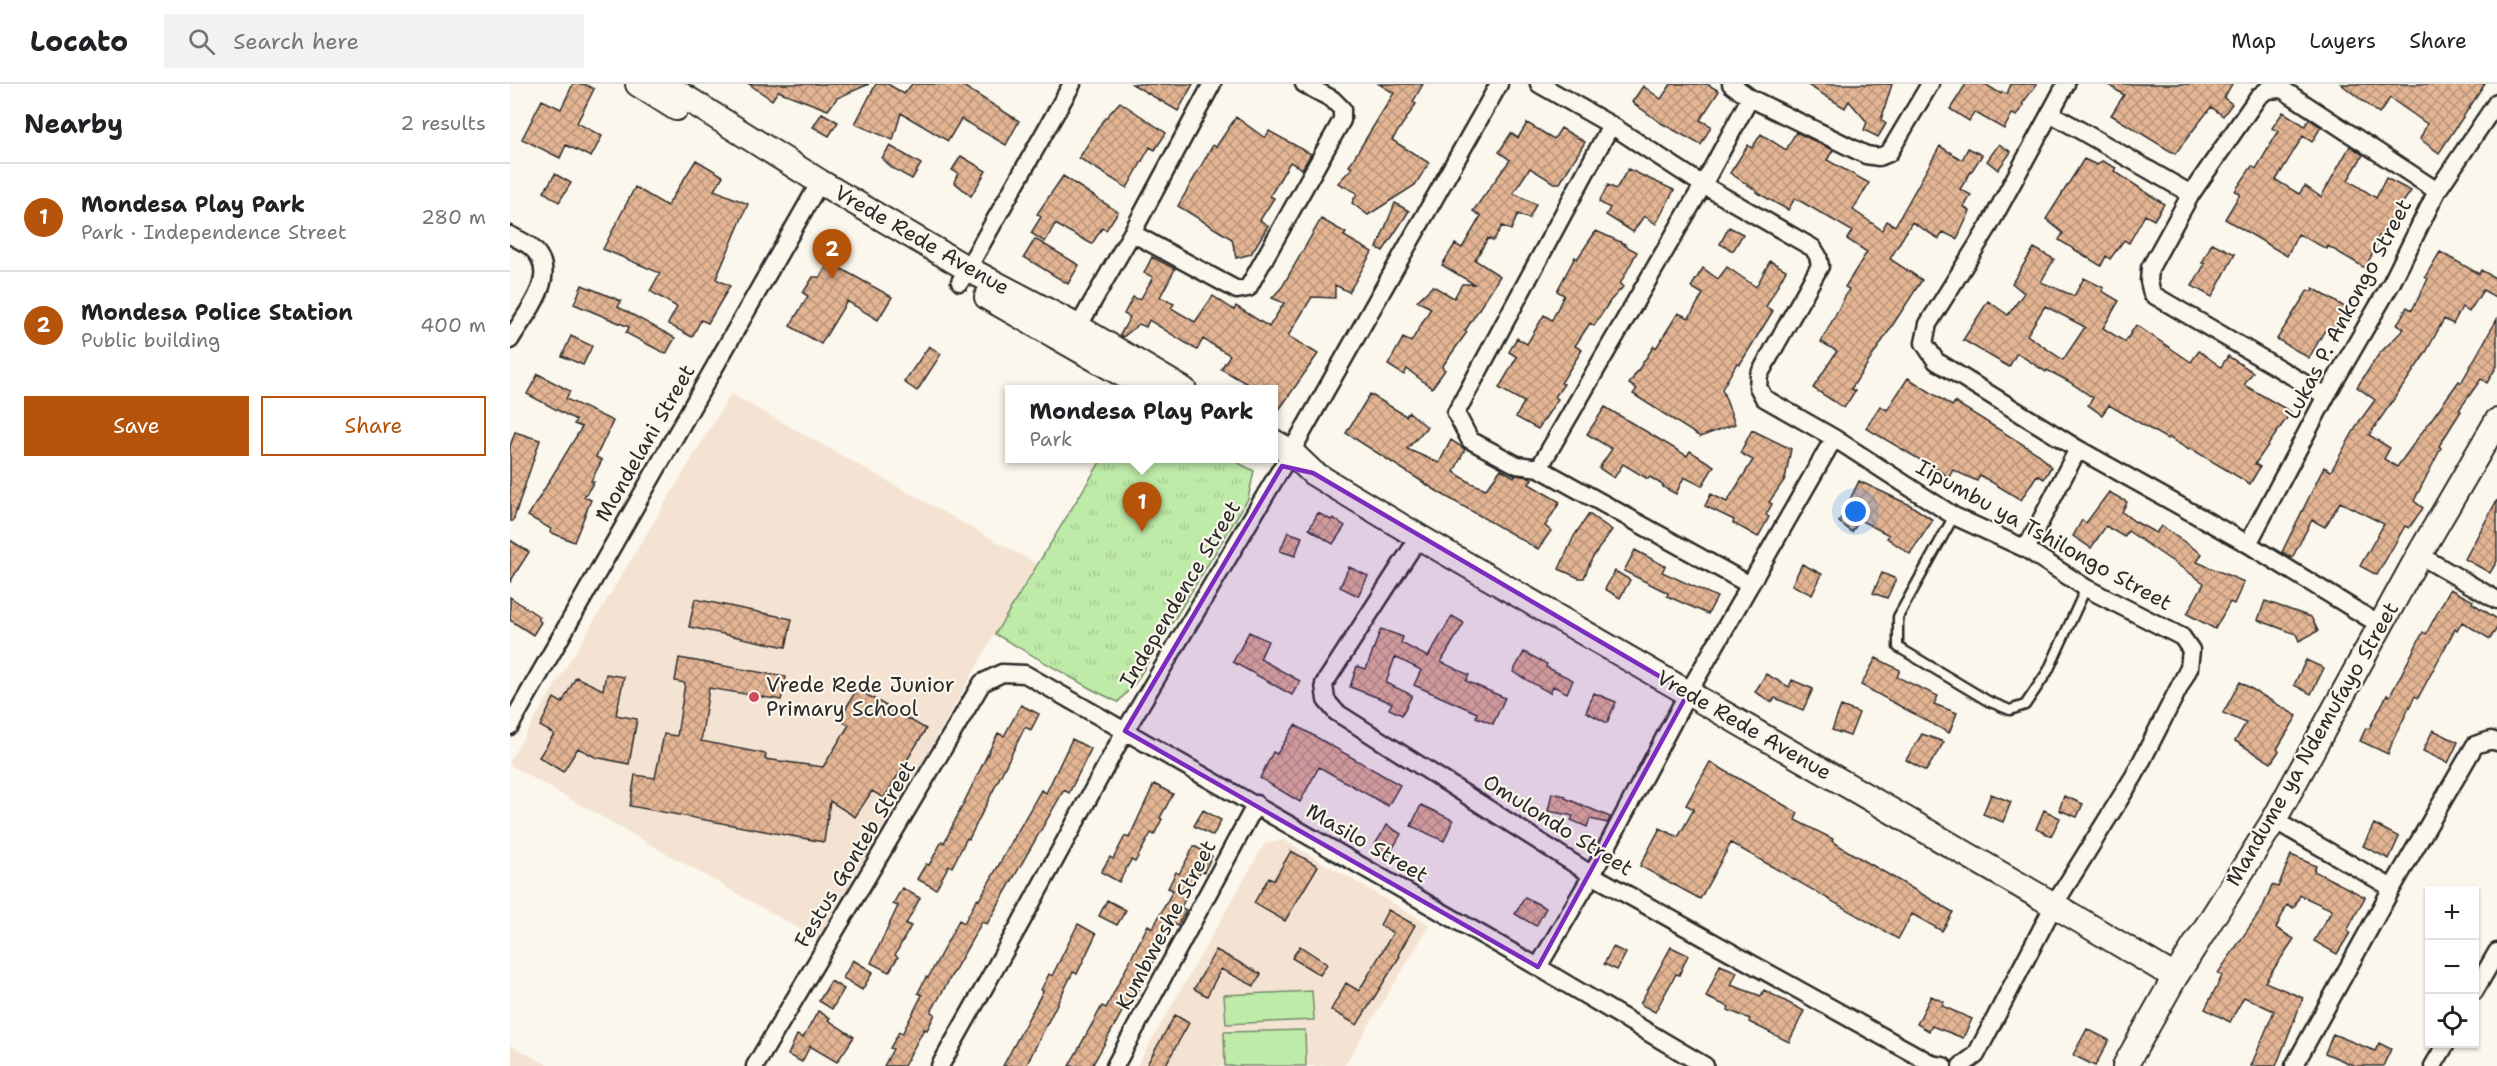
<!DOCTYPE html>
<meta charset="utf-8">
<style>
:root{--surface:#fff;--page:#f2f2f2;--text:#202124;--muted:#757577;--line:#e0e0e0;--accent:#b45309}
body{margin:0;font-family:"Shantell Sans",sans-serif;background:var(--page);color:var(--text)}
.controls{position:absolute;right:18px;bottom:18px;display:grid;overflow:hidden;border-radius:0px;box-shadow:0 2px 4px #0004}
.controls button{width:54px;height:54px;display:grid;place-items:center;padding:0;border:0;border-bottom:2px solid var(--line);background:var(--surface);color:var(--text);font:30px sans-serif}
.you{position:absolute;left:1346px;top:428px;width:21px;height:21px;margin:-15px;border:4px solid #fff;border-radius:50%;background:#1a73e8;box-shadow:0 0 0 9px #1a73e833}
.badge{display:grid;place-items:center;width:39px;height:39px;border-radius:50%;background:var(--accent);color:#fff;font-size:20px;font-weight:700}
.pin{position:absolute;translate:-50% -50px;filter:drop-shadow(0 2px 3px #0008)}
.pin::after{content:'';position:absolute;top:32px;width:21px;height:18px;background:inherit;clip-path:polygon(0 0,100% 0,50% 100%)}
.popup{position:absolute;left:495px;top:301px;width:273px;height:78px;box-sizing:border-box;display:grid;place-content:center;border-radius:0px;background:var(--surface);filter:drop-shadow(0 2px 4px #0005);font-size:20px;white-space:nowrap;color:var(--muted)}
.popup b{font-size:22px;color:var(--text)}
.popup::after{content:'';position:absolute;left:50%;top:100%;margin-left:-12px;border:12px solid transparent;border-top-color:var(--surface)}
.list{margin:0;padding:0;list-style:none}
h2{display:flex;justify-content:space-between;align-items:center;height:78px;margin:0;padding:0 24px;font-size:26px}
h2 small{font-size:20px;font-weight:400;color:var(--muted)}
.list li{display:grid;grid-template-columns:39px 1fr auto;gap:18px;align-items:center;box-sizing:border-box;height:108px;padding:0 24px;border-top:2px solid var(--line)}
.list b{display:block;font-size:22px;white-space:nowrap}
.list p{margin:0;font-size:20px;white-space:nowrap;color:var(--muted)}
.list em{font-size:20px;font-style:normal;color:var(--muted)}
.actions{display:flex;gap:12px;padding:18px 24px}
.actions a{flex:1;padding:14px 0;border:2px solid var(--accent);border-radius:0px;text-align:center;font-size:21px;color:var(--accent)}
.actions .main{background:var(--accent);color:#fff}
.icon{flex:none;width:33px;height:33px;fill:none;stroke:currentColor;stroke-width:2;stroke-linecap:round;stroke-linejoin:round}
.map{position:relative;flex:none;width:1987px;height:982px;overflow:hidden}
header{display:flex;align-items:center;gap:36px;box-sizing:border-box;height:84px;padding:0 30px;background:var(--surface);border-bottom:2px solid var(--line)}
header strong{font-size:28px}
nav{display:flex;gap:33px;margin-inline-start:auto;font-size:21px}
.search{width:420px;height:54px;background:var(--page);display:flex;align-items:center;gap:15px;box-sizing:border-box;padding:0 21px;border-radius:0px;color:var(--muted);font-size:22px}
main{display:flex}
aside{flex:1;background:var(--surface)}
.map>svg:first-child{display:block}
.built{fill:#f4e3d2}
.park{fill:url(#park-tufts);stroke:#758b6a;stroke-width:1.5}
.pitch{fill:#bfeba9;stroke:#758b6a;stroke-width:1.5}
.building{fill:url(#building-cross-hatch);stroke:#2b2b2b;stroke-width:1.5;fill-rule:evenodd}
.lines{fill:none;stroke-linecap:round;stroke-linejoin:round}
.lane-casing{stroke:#2b2b2b;stroke-width:13}
.street-casing{stroke:#2b2b2b;stroke-width:21}
.secondary-casing{stroke:#2b2b2b;stroke-width:28}
.lane{stroke:#fbf7ec;stroke-width:8}
.street{stroke:#fbf7ec;stroke-width:16}
.secondary{stroke:#fbf7ec;stroke-width:24}
.marked{fill:#7b2cbf;fill-opacity:0.2;stroke:#7b2cbf;stroke-width:4.5;stroke-linejoin:round}
.poi-dot{fill:#d1495b;stroke:#fbf7ec;stroke-width:2}
.labels{text-anchor:middle;dominant-baseline:central;stroke-width:4.5;stroke-linejoin:round;paint-order:stroke}
.street-label{font-size:21px;fill:#2b2b2b;stroke:#fbf7ec}
.poi-label{font-size:21px;fill:#2b2b2b;stroke:#fbf7ec;text-anchor:start}
</style>
<header>
<strong>Locato</strong>
<div class="search"><svg class="icon" aria-label="search" viewBox="0 0 24 24"><circle cx="10" cy="10" r="6"/><path d="M15 15l6 6"/></svg>Search here</div>
<nav><a>Map</a><a>Layers</a><a>Share</a></nav>
</header>
<main>
<aside>
<h2>Nearby<small>2 results</small></h2>
<ul class="list">
<li><span class="badge">1</span><div><b>Mondesa Play Park</b><p>Park · Independence Street</p></div><em>280 m</em></li>
<li><span class="badge">2</span><div><b>Mondesa Police Station</b><p>Public building</p></div><em>400 m</em></li>
</ul>
<div class="actions"><a class="main">Save</a><a>Share</a></div>
</aside>
<div class="map">
<svg width="1987" height="982" viewBox="0 0 1987 982">
<defs>
<pattern id="park-tufts" width="24" height="20" patternUnits="userSpaceOnUse" patternTransform="scale(1.5)"><rect width="24" height="20" fill="#bfeba9"/><path d="M3 7l-1-3M5 7V3M7 7l1-3M15 17l-1-3M17 17v-4M19 17l1-3" fill="none" stroke="#a4ca92"/></pattern>
<pattern id="building-cross-hatch" width="8" height="8" patternUnits="userSpaceOnUse" patternTransform="scale(1.5)"><rect width="8" height="8" fill="#e4b594"/><path d="M0 0l8 8M0 8l8-8" fill="none" stroke="#b99379"/></pattern>
</defs>
<rect width="100%" height="100%" fill="#fbf7ec"/>
<filter id="ink" filterUnits="userSpaceOnUse"><feTurbulence type="fractalNoise" baseFrequency=".0167" numOctaves="2"/><feDisplacementMap in="SourceGraphic" scale="12" xChannelSelector="R" yChannelSelector="G"/><feConvolveMatrix kernelMatrix="1 2 1 2 8 2 1 2 1" color-interpolation-filters="sRGB"/></filter>
<g filter="url(#ink)">
<path class="built" d="M221,310l306,170 -42,70 -174,307 -311,-176v-5z
M774,756l146,85 -86,141h-207l128,-223z
M0,961l40,21h-40z"/>
<path class="park" d="M592,375h129l23,12 -6,28 -112,183 -18,20 -25,-12 -98,-56z"/>
<path class="pitch" d="M802,907l2,29 -88,4 -2,-29z
M795,946l1,36h-81l-1,-34z"/>
<path class="building" d="M63,0h11l10,5 -17,34 25,13 -11,21 -25,-12 -6,13 -38,-19 20,-39 19,9z
M239,0h120l-32,14 -9,12 -50,-19 -6,9z
M366,0h12l16,10 8,-10h48l59,37 -13,24 -45,-26 -13,22 -47,-28 -8,27 -38,-16z
M622,0h61l-15,27z
M869,0h44l-10,18 3,2 -24,36 37,23 -14,22 -47,30 -16,-12 5,-10 -19,-10 14,-15 -3,-2 45,-73z
M1161,0h36l12,7 -19,29 11,6 -10,19 -40,-22 -29,-21 11,-16 18,13z
M1296,0h86l-11,36 5,4 -8,13 -14,-7 3,-8 -18,-21 -4,7z
M1456,0h19l16,10 1,-2 5,2 4,-10h26l-15,20 2,1 -7,11 -5,-2 -8,15 -30,-17 -5,9 -19,-12z
M1597,0h125l-8,14 8,6 -9,12 -12,-9 -36,47 -64,-39 13,-20z
M1831,0h144l-46,69 -19,-14 7,-15 -37,-26 -11,16z
M610,18l46,31 -11,17 -5,-3 -23,41 -48,-30 23,-36z
M1773,28l22,14 4,-7 12,8 -9,15 -9,-6 -27,44 23,14 6,-8 16,11 29,-51 13,9 -15,25 28,18 10,-20 25,13 -33,47 2,1 -15,29 -37,-22 -1,3 -29,-15 -11,22 -62,-37 15,-25 -5,-3 17,-25 4,3 22,-37 -6,-4z
M312,29l16,9 -9,14 -16,-9z
M726,33l29,21 4,-7 42,23 -9,15 -12,-7 -20,34 4,2 -14,22 8,6 -17,28 -15,4 -4,-19 -54,-33 35,-61 3,2z
M1017,39l27,16 7,-11 24,14 -25,41h-6l-24,-15 -17,25 23,11 -7,15 -11,-5 -7,16 -9,-4 -9,15 -5,-3 -13,22 25,16 -35,55 2,1 -25,35 3,3 -13,18 -25,-19 -3,6 -16,-10 15,-27 8,4 20,-34 -14,-7 16,-15 21,12 8,-14h12l-32,-19 13,-21 7,4 19,-32 -8,-5 37,-51 -11,-8 12,-19 7,5z
M1286,48l37,18 -6,10 42,23 -16,27 29,20 5,-9 8,5 45,-80 22,14 6,-12 14,7 -22,34 11,6 -7,12 6,4 -13,28 -14,-7 -4,7 -27,-17 -22,37 32,21 -71,109 4,2 -11,17 -31,-20 24,-37 -16,-9 28,-53 -4,-2 22,-35 -20,-13 5,-8 -57,-33 -7,12 -32,-18 1,-1 -27,-18 18,-28 4,3 9,-14 25,16z
M1489,60l12,8 -13,18 -11,-9z
M380,62l31,18 -9,15 -20,-11 -10,-10z
M451,72l25,15 -15,25 -17,-14 4,-9 -6,-3z
M1574,75l13,6 5,-4 14,7 -2,3 50,33 -10,16 -9,-5 -16,28 -5,-3 -14,19 -4,-3 -5,10 -42,-26 4,-7 -17,-14z
M186,76l27,16 -9,14 34,14 -32,75 14,7 -22,37 -7,-3 -9,17 -24,-13 9,-17 -27,-16 10,-18 -57,-24 32,-62 32,19z
M1118,85l46,21 -18,34 -12,-8 -11,16 -27,-17 4,-7 -11,-6 9,-17 8,4z
M45,90l16,9 -12,19 -15,-10z
M553,92l55,36 -12,18 -4,-2 -10,16 -37,-20 -10,18 -14,-9 10,-16 -4,-3z
M885,119l14,8 -26,40 -6,-3z
M811,135l25,14 -2,3 28,16 -23,40 -14,-7v13l-23,-1 -24,39 30,18 -44,63v-27h-16l-37,-21 9,-14 -27,-16 -6,11 -48,-30 -3,7 -7,-3 -16,13 -3,-2 10,-18 -6,-3 9,-17 7,3 13,-23 -9,-4 8,-16 23,12 -15,28 14,7 -3,4 24,14 18,-26 21,14 2,-4 33,21 15,-24 -12,-5 10,-11z
M1219,143l14,7 -10,17 -13,-7z
M1086,147l29,13 -1,1 13,7 -17,32 3,3 -13,14 -16,25 -4,-3 -15,23 7,4 -21,33 3,1 -9,13 3,2 -20,30 -22,-12 8,-15 -25,-14 18,-31 -8,-5 8,-14 10,6 17,-29 8,5 12,-25 -7,-4 18,-34 2,2z
M525,155l44,26 -11,19 -44,-27z
M1702,159l23,11 -23,43 -20,-11 13,-22 -3,-1z
M1524,164l20,11 -13,23 33,14 10,-18 20,10 -2,3 17,10 -16,27 22,14 11,-17 55,37 8,-11 22,16 7,-11 25,16 -9,13 47,27 -36,52 5,3 -10,17 -60,-36 -1,2 -21,-13 -1,2 -58,-34 -7,10 -14,-10 5,-7 -25,-17 -21,-11 -1,2 -29,-19 -8,14 -46,-27 25,-39 20,14 16,-22 -12,-10zM1535,222l40,21 -22,33 -36,-25z
M1930,168l39,22 2,-4 16,9v19l-14,-8 -14,22 -7,-5 -9,17 -9,-5 -19,35 -56,81 21,13 -6,11 13,8 62,-86 2,2 36,-64v47l-10,17 -6,-4 -22,31 2,1 -22,35 2,2 -27,53 9,7 -14,20 -4,-2 -28,49 -17,-9 24,-42 -44,-22 -15,25 -13,-7 -20,38 -10,-6 42,-85 7,4 28,-49 16,-22 -18,-13 22,-33 25,-25 -7,-4 10,-18 5,3 16,-31 -3,-2z
M1260,177l16,9 -20,37 7,4 -33,53 -3,-1 -15,26 13,35 -35,13 -67,-43 4,-5 -8,-5 25,-38 2,2 22,-35 11,5 14,-24 -12,-7 12,-19 15,11 9,-12 29,20z
M319,178l63,35 -14,23 -31,-19 -26,43 -31,-18 18,-30 -5,-3 10,-16h7z
M72,201l39,16 -3,6 57,31 -9,16 -40,-21 3,-6 -55,-23z
M1803,204l35,21 -15,26 -8,-5 -16,28 -32,-19 31,-49 3,2z
M61,252l21,10 -9,19 -21,-9z
M419,262l12,8 -24,37 -13,-9z
M28,290l32,17 -4,8 47,22 -17,36 6,3 -11,21 3,1 -10,15 7,3 -17,42 -24,-10 1,-3 -23,-13 54,-89 -8,-3 2,-4 -49,-26z
M1398,294l44,28 3,-4 85,53 11,12 -7,12 -7,-4 -16,25 -41,-25 -3,6 -24,-11 -4,7 -83,-49 14,-22 7,4z
M860,310l36,22 3,-4 18,15 -20,22 32,14 12,-23 14,9 -11,23 17,11 15,6 15,-20 13,8 1,-2 14,2 3,2 -3,5 31,18 -15,24 6,5 -13,18 -98,-56 -94,-60z
M1095,323l82,49 3,-5 24,15 -12,20 -18,-9 -8,17 -13,-7 1,-1 -14,-9 -2,2 -25,-15 -9,14 -15,-10 13,-19 -25,-15z
M1242,346l39,19 -6,30 -16,23 3,2 -6,11 3,2 -11,20 -25,-14 1,-3 -29,-14 6,-12 16,8 26,-42 -13,-7z
M5,348l25,8 -27,81h-3v-75z
M1349,397l51,24 23,15 -23,34 -23,-16 2,-3 -29,-15 -8,12 -13,-10z
M1599,408l18,10 -5,10 12,9 22,12 5,-7 41,28 -5,8 47,20 -10,22 -4,-2 -15,27 -28,-15 17,-31 -76,-52 -4,6 -18,-11 -15,22 -18,-12 9,-16 4,3z
M1987,416v61l-7,12 -25,-14z
M808,429l13,7 2,-2 12,8 -12,18 -24,-15z
M1079,430l23,16 -20,28 -8,20h-5l-20,-9 15,-33z
M778,448l14,5 -7,19 -15,-5z
M0,456l19,12 -19,30z
M1125,466l30,16 -3,6 55,25 -9,17 -41,-18 1,-3 -44,-22z
M1292,480l20,10 -10,21 -20,-10z
M839,483l19,9 -10,20 -18,-9z
M1105,487l15,9 -10,18 -15,-9z
M1372,489l14,6 -9,19 -14,-5z
M1940,505l23,12 -1,2 25,16v9l-7,11 -28,-17 -5,9 -2,-2 -37,69 -3,-2 -22,44 -5,14 -28,-13 6,-13 3,1 18,-34 3,1 33,-64 3,2z
M0,513l30,20 -2,2 3,3 -8,13 -23,-15z
M185,515l97,20 -6,28 -97,-20z
M1755,517l46,16 7,14 -19,10 -3,-7 -38,-14z
M942,532l12,7 -23,39 28,13 -3,6 39,17 -12,26 -17,-7 1,-4 -63,-28 7,-15 -26,-13 -9,26 26,12 -10,20 -13,-6 3,-6 -42,-16 7,-21 9,3 15,-40 22,8 -2,6 27,14z
M739,548l19,9 -8,18 40,22 -8,14 -59,-33z
M1014,568l23,12 -1,3 27,13 -6,13 -14,-7 -3,7 -37,-21z
M169,574l107,19 -5,23 -72,-12 -8,53 65,13 -1,5 58,8 26,-42 -10,-5 18,-31 69,40 -42,69 -12,-7 -17,26 -25,-16 -6,41 -194,-36 5,-31 20,3 9,-44 13,2 8,-53 -10,-2z
M1366,574l24,12 -3,7 41,19 -4,8 23,9 -8,20 -88,-48z
M1796,576l18,8 -13,26 -17,-9z
M96,590l18,3 -8,38 21,4 -8,45 -34,-7 -17,-9 -15,24 -24,-15 15,-23 -14,-8 14,-28 8,5 14,-26 27,13z
M1256,590l23,13 3,-7 21,9 -10,21 -28,-12 -3,4 -17,-10z
M1730,598l57,34 -20,33 2,2 -8,12 -36,-22 11,-18 -23,-10z
M1084,609l22,9 -9,21 -21,-11z
M511,621l18,9 -8,16 -6,-3 -56,112 -2,-1 -15,29 -3,-2 -13,24 -19,-10 9,-15 3,1 13,-24 2,2 54,-110 6,3z
M1331,622l18,7 -9,23 -18,-6z
M785,641l105,60 -12,21 -69,-39 -19,35 -40,-24 13,-26 4,2z
M1923,646l25,12 -10,21 -25,-12z
M1412,650l22,8 -18,29 -20,-11z
M562,655l19,10 -22,44 -5,-3 -77,134 -5,-2 -51,90 4,2 -8,16 -3,-1 -20,37h-20l9,-17 -3,-1 9,-16 3,2 20,-39 -4,-2 8,-16 2,1 31,-58 5,3 13,-24 2,1 62,-110 5,3z
M1200,678l88,51 -3,7 38,19 -1,2 14,9 107,62 -11,19 -30,-17 -14,25 -167,-96 -31,56 -60,-33 20,-38 18,9 16,-28 -8,-4z
M644,700l19,10 -13,24 2,1 -8,16 -3,-2 -16,29 -4,-2 -12,22 -18,-10 9,-15 3,2 12,-23 4,2z
M1042,709l14,3 -1,2 45,19 -2,6 -18,-4 -3,8 -16,-7 2,-4 -25,-5z
M1481,710l20,8 -8,20 -20,-8z
M1554,712l19,8 -6,13 -18,-7z
M911,721l32,15 -9,21 -33,-15z
M693,726l18,10 -8,16 -19,-10z
M1534,726l16,8 -9,18 -15,-7z
M1864,740l25,13 -10,22 -26,-13z
M877,741l14,9 -12,21 -15,-9z
M684,762l18,10 -8,16 -3,-2 -20,37 5,3 -9,16 -4,-3 -42,82 -4,-2 -35,63h-23l33,-60 4,2 42,-83 5,3 20,-38 -5,-2 8,-16 3,2z
M781,767l27,15 -33,55 -31,-18 15,-26 5,3z
M1781,771l25,11 -2,5 51,26 -18,34 3,2 -13,21 -23,-13 18,-31 -32,-15 -6,13 -7,-3 -11,23 18,11 -29,43 38,16 -27,68h-25l23,-55 -30,-14 -14,25 -25,-13 17,-33 -4,-3 44,-64 10,-24 6,2z
M392,804l18,10 -14,26 5,2 -16,29 3,2 -9,15 -18,-9 27,-57 -5,-2z
M1015,813l21,11 -10,18 -21,-12z
M597,816l19,10 -9,15 -18,-9z
M878,826l27,15 -17,30 2,1 -43,69 -26,-15 15,-27 13,8 34,-58 -13,-8z
M568,840l18,10 -19,40 -4,-2 -47,94h-23l40,-75 -2,-1 8,-16 3,2z
M790,862l27,18 -7,11 -28,-17z
M1103,863l13,6 -9,17 -13,-6z
M1161,863l17,8 -9,20 -3,-1 -21,38 -15,-8z
M706,866l45,24 -7,12 -33,-17 -14,27 -13,-7z
M343,876l20,12 -11,18 -19,-12z
M1210,881l17,7 -6,13 30,11 3,-6 40,21 -15,31 -40,-20 1,-3 -22,-9 1,-3 -23,-10z
M321,897l13,8 -12,20 -13,-8z
M1421,912l13,6 -2,4 30,13 -9,19 -31,-12 -3,5 -12,-7z
M308,927l12,7 -2,2 26,17 -17,25 -27,-16 -8,16 -14,-7 9,-20 6,3z
M665,931l14,8 -24,43h-19z
M1577,945l22,11 -14,26 -22,-11z
M1823,950l42,17 4,-8 12,6 -8,17h-28l-30,-13z"/>
<g class="lines">
<defs>
<path id="lane" d="M1444,432l-56,101v30l90,54 22,9 15,-5 23,-34 38,-83"/>
<path id="street" d="M1029,0l72,41 92,60 110,63 5,8 2,10 -61,109 -1,12 6,11 70,40 120,78 72,33 60,39 96,49 9,13 -2,18 -55,108 -80,129 -78,150 -15,11
M1221,0l19,14 116,57 13,2 10,-4 41,-69
M1556,0l-77,142 -61,98 -4,19 12,18 142,88 170,95 132,81
M1540,29l141,81
M1101,41l-155,288 14,27 47,25 22,3 211,117
M622,149l105,57 11,-2 94,-168v-11l-10,-10 -28,-15
M0,151c7,4 15,7 21,12 32,27 -6,67 -21,93
M450,198l112,-198
M564,250l58,-101 80,-149
M1816,312l-174,-102 -3,-13 1,-13 41,-74 67,-97 9,-7 15,-1 155,102
M1029,384l164,-283 47,-87
M909,453l-95,147 2,16 10,12 256,163 340,189 11,2
M1738,460l78,-148 66,-114 45,-91 60,-89
M1516,465l52,-100
M1909,471l78,45
M0,642l310,-544
M1764,736l118,68
M1028,883l54,-92 96,-182 146,-255
M1964,908l23,-40
M245,982l227,-383 20,-10 23,1 513,293 167,99
M430,982l80,-142 105,-193 166,-279 208,-368
M605,982l141,-262
M1784,982l98,-178 83,-143 16,-5 6,2
M1923,982l13,-22"/>
<path id="secondary" d="M128,0l38,24
M154,0l156,98 148,87 110,58 106,63
M477,213l163,93
M764,358l17,10 22,21 106,64 635,368 121,72
M1615,982l50,-89 99,-157 145,-265 78,-134"/>
</defs>
<use href="#lane" class="lane-casing"/>
<use href="#street" class="street-casing"/>
<use href="#secondary" class="secondary-casing"/>
<use href="#lane" class="lane"/>
<use href="#street" class="street"/>
<use href="#secondary" class="secondary"/>
</g>
</g>
<path class="marked" d="M772,382l31,7 375,220 -150,274 -413,-236z"/>
<circle class="poi-dot" cx="244" cy="613" r="6"/>
<g class="labels">
<g class="street-label">
<text transform="translate(412 156) rotate(30)">Vrede Rede Avenue</text>
<text transform="translate(1838 225) rotate(-62)">Lukas P. Ankongo Street</text>
<text transform="translate(135 359) rotate(-60)">Mondelani Street</text>
<text transform="translate(1534 451) rotate(29)">Iipumbu ya Tshilongo Street</text>
<text transform="translate(670 510) rotate(-59)">Independence Street</text>
<text transform="translate(1234 641) rotate(30)">Vrede Rede Avenue</text>
<text transform="translate(1802 660) rotate(-60)">Mandume ya Ndemufayo Street</text>
<text transform="translate(1048 741) rotate(32)">Omulondo Street</text>
<text transform="translate(857 759) rotate(30)">Masilo Street</text>
<text transform="translate(345 770) rotate(-59)">Festus Gonteb Street</text>
<text transform="translate(656 841) rotate(-62)">Kumbweshe Street</text>
</g>
<g class="poi-label">
<text x="256" y="601">Vrede Rede Junior<tspan x="256" dy="24">Primary School</tspan></text>
</g>
</g>
</svg>
<div class="controls">
<button>+</button>
<button>−</button>
<button><svg class="icon" aria-label="locate" viewBox="0 0 24 24"><circle cx="12" cy="12" r="6"/><path d="M12 2v4M12 18v4M2 12h4M18 12h4"/></svg></button>
</div>
<div class="you"></div>
<div class="pin badge" style="left:632px;top:448px">1</div>
<div class="popup"><b>Mondesa Play Park</b>Park</div>
<div class="pin badge" style="left:322px;top:195px">2</div>
</div>
</main>
